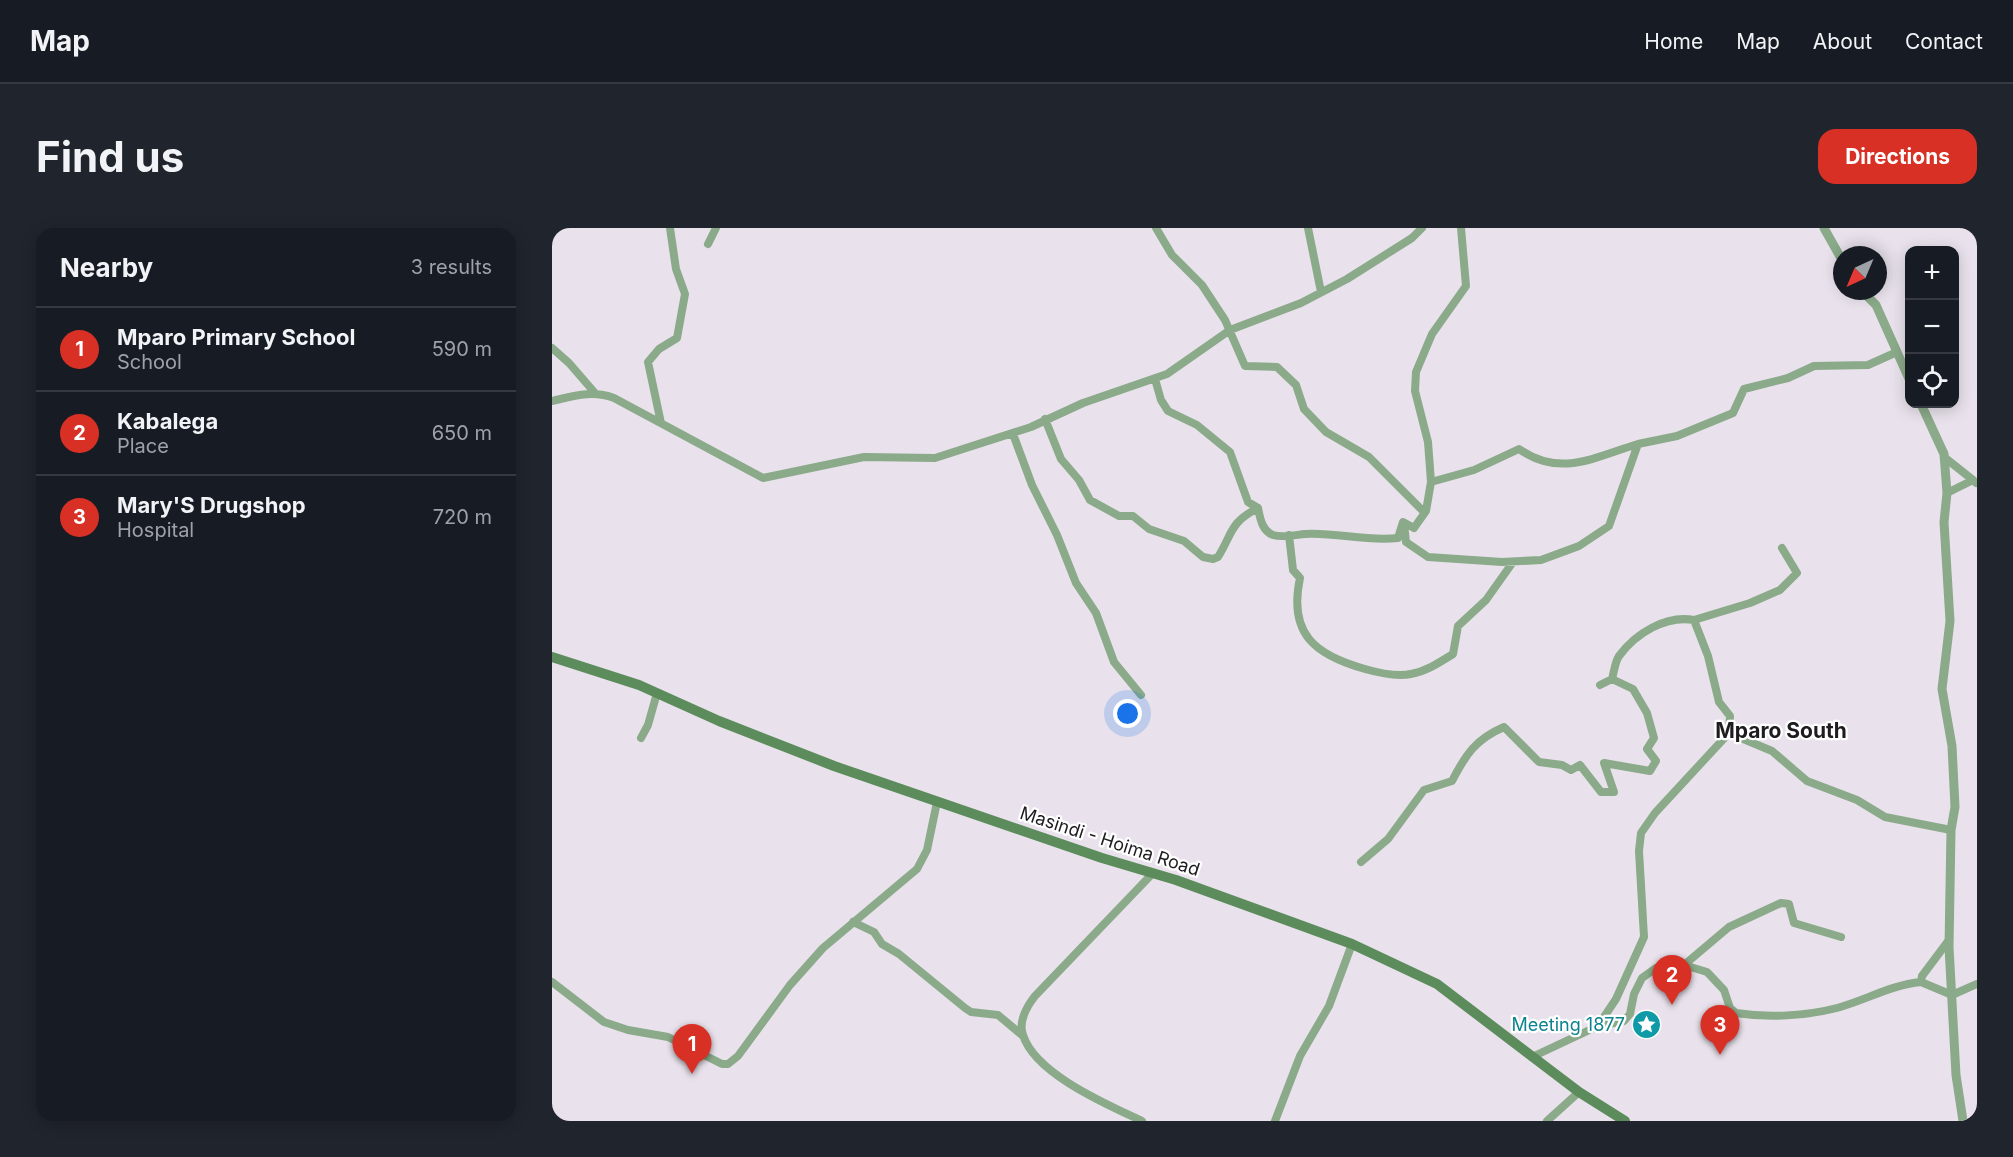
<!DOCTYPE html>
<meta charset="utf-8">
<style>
:root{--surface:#171b24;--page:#20242c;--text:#f1f3f6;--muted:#9ea1a6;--line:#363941;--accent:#d93025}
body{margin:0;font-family:Inter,sans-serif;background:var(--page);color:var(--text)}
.controls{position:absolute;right:18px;top:18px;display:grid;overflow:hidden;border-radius:12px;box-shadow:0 3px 15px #0003}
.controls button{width:54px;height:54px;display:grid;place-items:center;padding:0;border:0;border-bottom:2px solid var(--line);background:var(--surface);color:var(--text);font:30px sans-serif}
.compass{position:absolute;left:1281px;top:18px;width:54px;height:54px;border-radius:50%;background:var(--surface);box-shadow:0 3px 15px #0003;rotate:224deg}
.you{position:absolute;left:576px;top:486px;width:21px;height:21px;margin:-15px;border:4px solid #fff;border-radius:50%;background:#1a73e8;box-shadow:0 0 0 9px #1a73e833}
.badge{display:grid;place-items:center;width:39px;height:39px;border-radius:50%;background:var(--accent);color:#fff;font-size:20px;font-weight:700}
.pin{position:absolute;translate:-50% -50px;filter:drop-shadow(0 2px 3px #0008)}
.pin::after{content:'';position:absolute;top:32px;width:21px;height:18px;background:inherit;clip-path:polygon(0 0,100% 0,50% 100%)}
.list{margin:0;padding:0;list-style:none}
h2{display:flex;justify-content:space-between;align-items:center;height:78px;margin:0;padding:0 24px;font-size:26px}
h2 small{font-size:20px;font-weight:400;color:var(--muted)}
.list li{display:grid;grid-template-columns:39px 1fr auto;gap:18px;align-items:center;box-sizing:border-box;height:84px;padding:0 24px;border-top:2px solid var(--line)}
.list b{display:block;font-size:22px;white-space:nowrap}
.list p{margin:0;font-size:20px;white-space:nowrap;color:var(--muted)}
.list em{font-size:20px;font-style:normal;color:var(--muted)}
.icon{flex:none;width:33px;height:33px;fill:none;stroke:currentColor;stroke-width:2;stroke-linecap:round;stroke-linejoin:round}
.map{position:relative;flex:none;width:1425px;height:893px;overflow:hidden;border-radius:18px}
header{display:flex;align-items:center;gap:36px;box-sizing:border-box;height:84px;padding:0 30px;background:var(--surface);border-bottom:2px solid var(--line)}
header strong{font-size:28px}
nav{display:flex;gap:33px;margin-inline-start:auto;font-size:21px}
.intro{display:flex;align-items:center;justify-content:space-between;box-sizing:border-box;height:144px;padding:0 36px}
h1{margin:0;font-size:42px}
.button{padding:15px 27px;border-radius:18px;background:var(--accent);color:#fff;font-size:21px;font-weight:700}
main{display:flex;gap:36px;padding:0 36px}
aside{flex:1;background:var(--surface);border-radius:18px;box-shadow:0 3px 15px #0003}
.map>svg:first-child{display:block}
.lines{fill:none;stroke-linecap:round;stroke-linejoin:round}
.minor{stroke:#8aaa89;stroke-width:8}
.tertiary{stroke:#8aaa89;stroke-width:9}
.secondary{stroke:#5c8c5b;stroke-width:10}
.labels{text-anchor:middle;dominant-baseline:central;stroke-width:4.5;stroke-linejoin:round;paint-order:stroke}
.street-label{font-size:18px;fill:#1e1c1f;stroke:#fff}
.culture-label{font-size:18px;fill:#0d838f;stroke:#fff;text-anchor:end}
.quarter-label{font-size:21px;font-weight:bold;fill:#1e1c1f;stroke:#fff}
</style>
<header>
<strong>Map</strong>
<nav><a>Home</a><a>Map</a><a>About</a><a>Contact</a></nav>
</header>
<div class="intro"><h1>Find us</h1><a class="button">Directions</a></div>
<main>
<aside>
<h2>Nearby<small>3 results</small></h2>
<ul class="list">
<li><span class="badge">1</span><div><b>Mparo Primary School</b><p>School</p></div><em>590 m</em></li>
<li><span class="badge">2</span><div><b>Kabalega</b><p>Place</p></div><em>650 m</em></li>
<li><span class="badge">3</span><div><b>Mary'S Drugshop</b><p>Hospital</p></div><em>720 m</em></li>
</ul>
</aside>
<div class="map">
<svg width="1425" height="893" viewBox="0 0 1425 893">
<rect width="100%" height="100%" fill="#e9e2ec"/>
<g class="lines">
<path class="minor" d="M604,0l16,27 30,30 23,35 20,46 32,1 19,18 8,24 22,23 43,25 55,55
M756,0l13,64
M156,16l8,-16
M0,120l17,15 26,30
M603,151l6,21 7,11 29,14 33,27 18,50 10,6c2,10 4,23 15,27 9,3 22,0 32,-1 31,-2 62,8 93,4l5,-16 11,6 12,-17 5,-29 -3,-40 -13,-51 1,-19 16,-38 34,-48 -5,-58
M0,173c22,-5 40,-11 62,-3l149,80 101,-21 71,1 96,-31 52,-24 84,-29 63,-44 71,-27 46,-24 65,-41 10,-10
M493,191l16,40 18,21 11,20 29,16h14l16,13 35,12 19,16 10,2 5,-2c15,-24 11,-34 40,-49
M109,195l-13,-61 11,-13 18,-11 8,-44 -9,-25 -6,-41
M461,206l19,51 25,50 19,48 20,30 18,49 27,33
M1392,229l29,23
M879,254l43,-12 45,-21c41,29 76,8 119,-5
M1395,265l26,-13 3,3
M852,296l2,18 22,15 74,5 39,-2 38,-14 30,-20 29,-82 39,-8 56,-23 11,-24 44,-11 26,-12 54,-1 29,-13
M737,307l4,35 7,8c-12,56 15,77 65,91 14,4 32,8 46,5 16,-3 29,-12 42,-20l5,-28 28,-26 27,-38
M1060,451c2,-7 3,-17 7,-23 17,-23 47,-41 75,-36
M1177,505l1,-17 -11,-14 -11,-46 -14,-36 56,-17 30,-13 17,-17 -15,-25
M89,510l7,-13 9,-32
M809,634l27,-23 36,-49 28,-9c14,-27 24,-42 52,-54l35,35 23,3 9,5 9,-5 21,27h13l-10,-29 46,8 6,-10 -9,-12 7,-11 -7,-25 -14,-24 -21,-10 -12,6
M301,694l21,10 8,12 17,10 66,54 6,4 27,3 25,21
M1132,737l45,-38 52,-24 8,1 5,19 47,14
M0,754l52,40 24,8 40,7 54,27h6l10,-8 52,-71 33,-37 94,-79 10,-19 10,-48
M1369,754l31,13 25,-11
M1046,798l18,-27 28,-62 -5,-86 2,-18 14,-20 74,-80 43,18 35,30 50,19 28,17 66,13
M980,829l66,-31 26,-5 6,-7 4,-20 8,-16 14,-10 28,-3 23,7 17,18 6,18 6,5c32,5 70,3 101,-5 29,-8 54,-23 84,-26l1,-6 27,-36
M590,893c-34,-16 -107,-47 -119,-86 -5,-13 4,-29 12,-39l118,-123
M723,893l25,-65 29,-50 23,-62
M995,893l32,-29"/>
<path class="tertiary" d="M1272,0l18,32
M1310,63l14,14 34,76
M1369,176l23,50 3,39 -3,29 6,99 -8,68 10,57 3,61 -4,23 -2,117 7,128 7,46"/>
<path class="secondary" d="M0,429l87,28 80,36 115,45 268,92 74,22 176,64 85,40 142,108 46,29"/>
</g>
<defs>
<symbol id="sight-disc" viewBox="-11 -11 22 22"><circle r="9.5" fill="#0f9aa8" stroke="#fff"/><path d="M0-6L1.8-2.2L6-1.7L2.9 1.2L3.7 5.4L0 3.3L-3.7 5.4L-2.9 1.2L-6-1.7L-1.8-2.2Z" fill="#fff"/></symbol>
</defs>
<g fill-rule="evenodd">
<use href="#sight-disc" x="1078" y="780" width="33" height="33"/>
</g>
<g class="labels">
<g class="street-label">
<text transform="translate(558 613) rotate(18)">Masindi - Hoima Road</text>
</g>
<g class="culture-label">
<text x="1073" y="796">Meeting 1877</text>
</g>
<g class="quarter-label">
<text x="1229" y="502">Mparo South</text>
</g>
</g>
</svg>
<div class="controls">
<button>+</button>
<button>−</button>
<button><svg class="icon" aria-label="locate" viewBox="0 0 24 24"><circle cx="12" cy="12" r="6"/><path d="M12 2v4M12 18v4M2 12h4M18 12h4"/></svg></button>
</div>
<svg class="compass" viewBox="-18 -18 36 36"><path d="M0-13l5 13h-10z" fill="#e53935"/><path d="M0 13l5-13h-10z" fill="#9ea1a6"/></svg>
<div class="you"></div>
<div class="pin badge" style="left:140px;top:846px">1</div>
<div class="pin badge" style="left:1120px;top:777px">2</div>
<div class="pin badge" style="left:1168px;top:827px">3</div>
</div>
</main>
